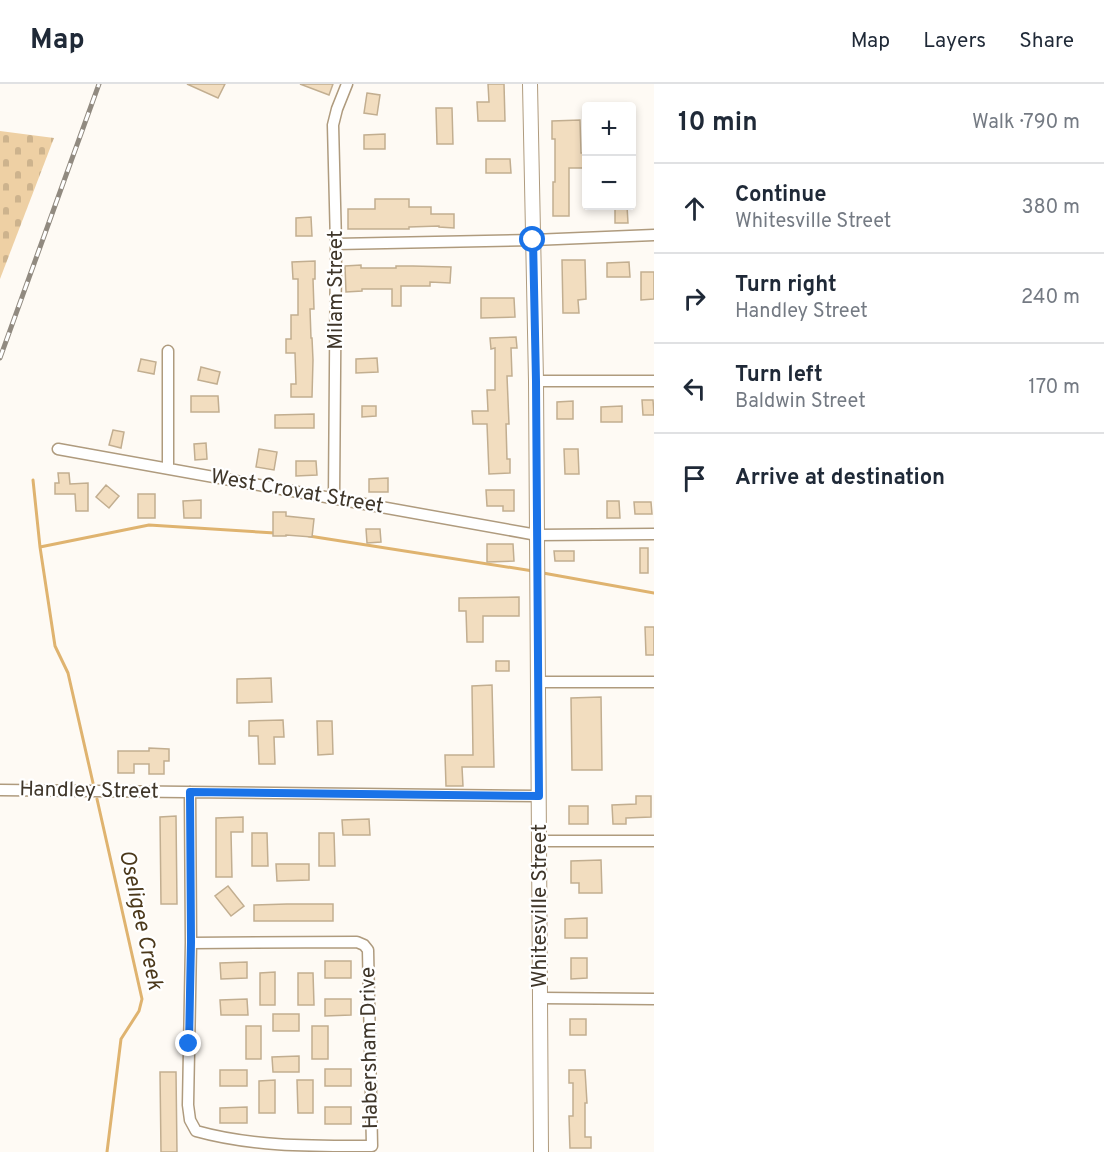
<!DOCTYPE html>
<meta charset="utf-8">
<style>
:root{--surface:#fff;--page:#f6f6f7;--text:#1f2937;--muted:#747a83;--line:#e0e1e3}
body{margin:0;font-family:Overpass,sans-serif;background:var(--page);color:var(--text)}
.controls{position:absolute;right:18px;top:18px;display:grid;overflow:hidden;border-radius:6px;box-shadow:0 3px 9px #0003}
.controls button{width:54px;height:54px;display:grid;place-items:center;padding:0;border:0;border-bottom:2px solid var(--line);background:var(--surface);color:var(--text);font:30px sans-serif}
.stop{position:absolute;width:18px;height:18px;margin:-14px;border:4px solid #1a73e8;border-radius:50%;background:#fff}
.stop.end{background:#1a73e8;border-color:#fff;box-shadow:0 2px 6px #0008}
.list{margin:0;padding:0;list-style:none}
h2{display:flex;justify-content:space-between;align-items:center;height:78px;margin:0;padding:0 24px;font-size:26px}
h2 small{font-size:20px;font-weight:400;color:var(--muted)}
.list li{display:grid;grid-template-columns:39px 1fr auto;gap:18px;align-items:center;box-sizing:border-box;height:90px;padding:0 24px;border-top:2px solid var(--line)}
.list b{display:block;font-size:22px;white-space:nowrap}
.list p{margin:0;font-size:20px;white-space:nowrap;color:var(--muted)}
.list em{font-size:20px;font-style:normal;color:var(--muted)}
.icon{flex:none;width:33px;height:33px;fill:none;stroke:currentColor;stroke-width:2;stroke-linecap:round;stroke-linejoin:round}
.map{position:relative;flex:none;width:654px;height:1068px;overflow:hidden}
header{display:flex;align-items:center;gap:36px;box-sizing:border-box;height:84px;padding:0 30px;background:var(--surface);border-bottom:2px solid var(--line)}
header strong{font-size:28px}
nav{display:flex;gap:33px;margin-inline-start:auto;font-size:21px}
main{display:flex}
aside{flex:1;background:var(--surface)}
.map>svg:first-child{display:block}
.cemetery{fill:url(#cemetery-stones)}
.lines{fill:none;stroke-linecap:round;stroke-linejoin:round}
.stream{stroke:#dfb36f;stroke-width:3}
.building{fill:#f2ddbf;stroke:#c2ae90;stroke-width:1.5}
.minor-casing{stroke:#af9b7e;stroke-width:13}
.major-casing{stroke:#af9b7e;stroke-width:16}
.minor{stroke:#fff;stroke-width:10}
.major{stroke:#fff;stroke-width:14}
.rail-casing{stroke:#918a80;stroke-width:5}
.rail{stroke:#fff;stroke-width:3;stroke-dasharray:9;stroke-linecap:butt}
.route{stroke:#1a73e8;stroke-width:8}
.labels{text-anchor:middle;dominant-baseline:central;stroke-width:4.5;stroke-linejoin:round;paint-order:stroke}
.street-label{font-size:21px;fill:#3f362a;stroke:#fff}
.water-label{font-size:22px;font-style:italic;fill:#4b381a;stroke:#fff}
</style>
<header>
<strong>Map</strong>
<nav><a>Map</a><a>Layers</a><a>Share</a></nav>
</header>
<main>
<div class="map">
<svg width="654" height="1068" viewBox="0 0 654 1068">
<defs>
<pattern id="cemetery-stones" width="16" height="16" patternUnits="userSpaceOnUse" patternTransform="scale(1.5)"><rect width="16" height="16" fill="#eed0a4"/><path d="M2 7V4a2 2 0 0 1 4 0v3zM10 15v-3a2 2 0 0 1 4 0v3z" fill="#cdb38d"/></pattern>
</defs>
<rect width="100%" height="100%" fill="#fefaf4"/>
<path class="cemetery" d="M0,47l54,7 -54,141z"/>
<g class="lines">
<path class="stream" d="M33,396l7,67 15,99 13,27 25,110
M309,452l224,35
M40,463l109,-22 126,8
M543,489l111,20
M97,715l45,200 -3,12 -18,28 -14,113"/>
</g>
<path class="building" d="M187,0h38l-7,14z
M300,0h33l-4,11z
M488,0h16l1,37h-27l-1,-19h12z
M367,9l13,2 -3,20 -13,-2z
M436,24h16l1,36h-16z
M580,36l1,33h2l1,15h-15v48h-16v-34h2v-43h-3v-18z
M385,50v15h-21v-14z
M486,75h24l1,14h-25z
M375,115h34v8h22v7h23v14l-15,-1v-1l-30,1v2h-61v-20h27z
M615,122h12l1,17h-13z
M311,133l1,19h-16v-18z
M562,176h23l1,39 -8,1 1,13h-16z
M315,177v18h-2l1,30h-4l1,29h1l1,22 -1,37h-21v-13h5l-1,-31h-9v-14h5v-24h7v-36h-5l-1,-17z
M629,178l1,15h-23v-14z
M361,181v3h35v-2h17l38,1 -1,16 -20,-1v4h-29v20h-9v-17h-30v2l-16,1 -1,-26z
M641,188h13v27l-13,1z
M481,214h33l1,19 -34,1z
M516,253l1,11h-6l1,28h-5l2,48h-3l1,35h3v14l-21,1 -2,-50h-14l-1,-13h16l-1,-21h8v-42l-4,1 -1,-11z
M377,274l1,14 -22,1v-14z
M141,275l15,3 -2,12 -16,-3z
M201,283l19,5 -3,12 -19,-4z
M191,312h27l1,16h-28z
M642,316h11l1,15h-11z
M573,317v18h-16v-17z
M362,322h14v10l-14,1z
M622,322v16h-21v-15z
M314,330v14h-39v-13z
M113,346l11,2 -3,16 -12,-3z
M206,359l1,16 -12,1 -1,-16z
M259,365l18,3 -3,18 -18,-3z
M564,365h14l1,25h-14z
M296,377h20l1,14 -21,1z
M58,389h11l1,11 18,-1v28h-12l-1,-17h-20v-11h4z
M388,394v14h-19v-13z
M106,401l13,11 -10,12 -13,-11z
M486,406h28v21h-11v-5h-16z
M138,410h17v24h-17z
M201,416v18h-17l-1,-17z
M607,417h12l1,17h-13z
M634,418h17l1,12h-17z
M273,428h13v4l28,3 -2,18 -26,-2v1h-13z
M366,445h14l1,13 -14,1z
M487,460h26l1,17 -27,1z
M640,464h8v25h-8z
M554,467h20v10h-19z
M519,513v19h-36v26h-16l-1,-31h-7v-13z
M645,543h9v28h-8z
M496,577h13v10h-13z
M271,594l1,24 -35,1v-24z
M492,601l2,82h-32l1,19h-17l-1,-31h28l-1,-69z
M601,613l1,73h-30l-1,-72z
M283,636l1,17h-10l1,27h-16l-1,-28h-9v-15z
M317,637h15l1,33 -15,1z
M149,664l20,1v12h-5v13h-15v-10h-15v9h-16v-22h31z
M636,712h15v21l-25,1v6h-13l-1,-19 24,-1z
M569,722h19v18h-19z
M176,732l1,88h-16l-1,-87z
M243,733v15h-12l1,45h-16v-59z
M369,735l1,16h-27l-1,-15z
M252,749h15l1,33h-16z
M319,749h15l1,33h-16z
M601,776l1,33h-23v-10h-8v-22z
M276,780h33v16l-32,1z
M228,802l16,20 -13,10 -16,-20z
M287,820h46v17h-79v-16z
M587,834v20h-22v-19z
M571,874h16v20l-16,1z
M325,877h26v17h-26z
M247,878v16l-26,1 -1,-16z
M275,888v33h-15v-32z
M298,889h15l1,32h-16z
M247,915l1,16h-27l-1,-15z
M325,915h26v16l-26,1z
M273,930h26v17h-26z
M570,935h16v16h-16z
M246,942h15v33h-15z
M312,942h16v33h-16z
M299,972v16h-26l-1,-15z
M325,985h26v17h-26z
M220,986h27v16h-27z
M569,986h16l2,33h-2v34h6v11h-21l-1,-32h4v-33h-4z
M160,988h16l1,80h-16z
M275,996v33h-16v-32z
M297,996h16v33h-15z
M247,1023v16h-27v-15z
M325,1023h26v17h-26z"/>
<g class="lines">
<defs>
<path id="minor" d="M336,160l197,-4 121,-5
M168,267v117
M536,297h118
M58,365l479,86 117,-1
M334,414l2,-254 -3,-119 4,-16 10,-25
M538,598h116
M0,706l539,6
M190,708l1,151 -3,162 2,15 6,11c57,16 117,15 176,15l-4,-196 -4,-5 -7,-3 -166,1
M539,757h115
M541,914l113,1"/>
<path id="major" d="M530,0l6,297 5,771"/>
</defs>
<use href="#minor" class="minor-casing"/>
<use href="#major" class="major-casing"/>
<use href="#minor" class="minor"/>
<use href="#major" class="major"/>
<defs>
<path id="rail" d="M0,274l99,-274"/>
</defs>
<use href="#rail" class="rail-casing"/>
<use href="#rail" class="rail"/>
</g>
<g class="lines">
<path class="route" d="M189,960l2,-102 -1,-150 349,4 -3,-415 -3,-141"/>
</g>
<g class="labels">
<g class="street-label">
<text transform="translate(336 206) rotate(-90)">Milam Street</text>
<text transform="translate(297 408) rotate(10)">West Crovat Street</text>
<text transform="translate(89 707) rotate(1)">Handley Street</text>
<text transform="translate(540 822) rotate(-90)">Whitesville Street</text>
<text transform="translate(370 964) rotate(-91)">Habersham Drive</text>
</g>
<g class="water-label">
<text transform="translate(140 836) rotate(78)">Oseligee Creek</text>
</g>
</g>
</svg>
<div class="controls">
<button>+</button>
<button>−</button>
</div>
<div class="stop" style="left:533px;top:156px"></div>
<div class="stop end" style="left:189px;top:960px"></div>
</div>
<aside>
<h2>10 min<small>Walk · 790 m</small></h2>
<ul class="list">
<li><svg class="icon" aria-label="ahead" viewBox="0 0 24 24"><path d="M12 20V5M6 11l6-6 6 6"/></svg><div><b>Continue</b><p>Whitesville Street</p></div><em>380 m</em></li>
<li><svg class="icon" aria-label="right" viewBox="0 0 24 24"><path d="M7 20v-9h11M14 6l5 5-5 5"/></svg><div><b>Turn right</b><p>Handley Street</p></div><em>240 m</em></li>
<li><svg class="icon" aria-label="left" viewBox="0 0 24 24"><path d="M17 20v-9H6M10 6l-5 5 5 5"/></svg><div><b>Turn left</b><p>Baldwin Street</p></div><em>170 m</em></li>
<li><svg class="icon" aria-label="arrive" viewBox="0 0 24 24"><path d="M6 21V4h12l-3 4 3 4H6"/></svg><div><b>Arrive at destination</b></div></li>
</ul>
</aside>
</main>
